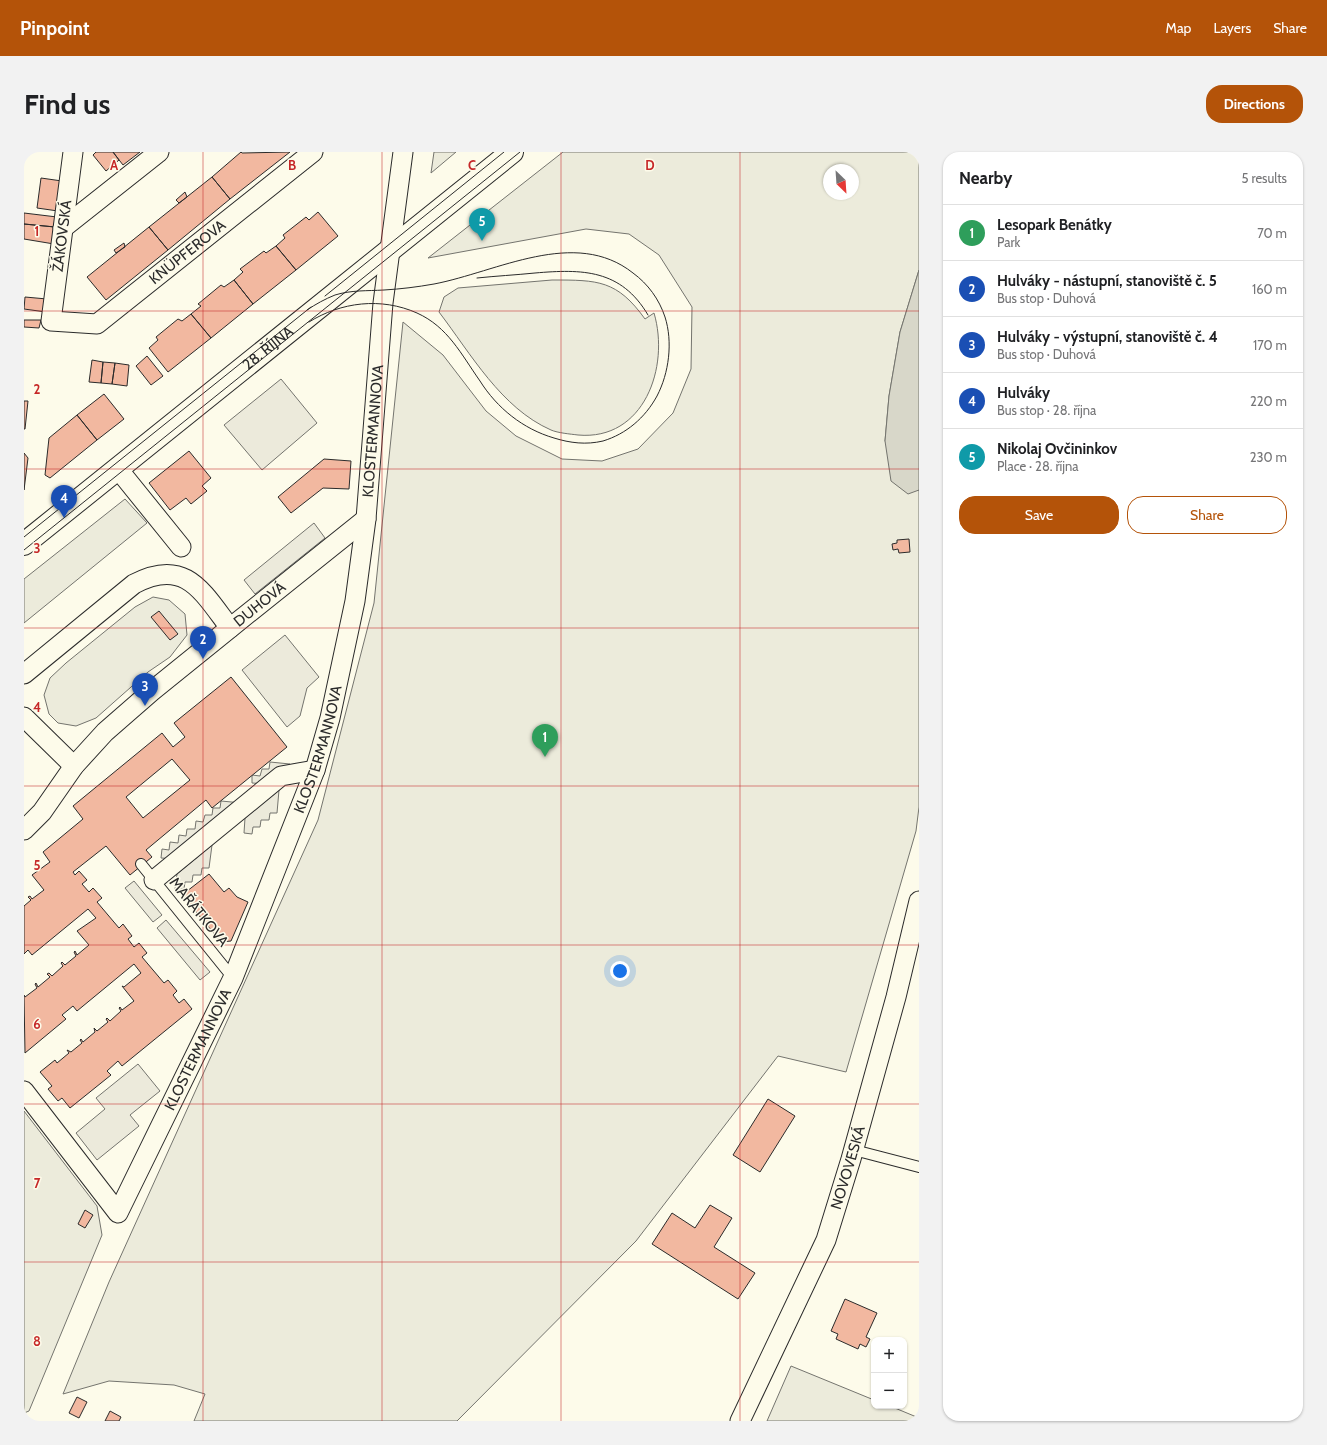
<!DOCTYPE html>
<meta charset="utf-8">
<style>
:root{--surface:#fff;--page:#f2f2f2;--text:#202124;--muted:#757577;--line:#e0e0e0;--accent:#b45309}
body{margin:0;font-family:Cabin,sans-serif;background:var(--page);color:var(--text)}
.controls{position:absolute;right:12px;bottom:12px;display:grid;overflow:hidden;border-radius:8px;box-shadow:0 1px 3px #0004}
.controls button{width:36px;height:36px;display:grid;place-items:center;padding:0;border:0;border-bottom:1px solid var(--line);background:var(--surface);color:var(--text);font:20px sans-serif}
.compass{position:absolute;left:799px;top:12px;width:36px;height:36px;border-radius:50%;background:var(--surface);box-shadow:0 1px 3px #0004;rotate:155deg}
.you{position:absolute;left:596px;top:819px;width:14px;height:14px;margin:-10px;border:3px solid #fff;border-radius:50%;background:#1a73e8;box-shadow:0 0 0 6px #1a73e833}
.badge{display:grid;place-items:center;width:26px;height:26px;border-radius:50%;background:var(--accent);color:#fff;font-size:13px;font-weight:700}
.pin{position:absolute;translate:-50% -33px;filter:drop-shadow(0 1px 2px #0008)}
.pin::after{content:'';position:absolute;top:21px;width:14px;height:12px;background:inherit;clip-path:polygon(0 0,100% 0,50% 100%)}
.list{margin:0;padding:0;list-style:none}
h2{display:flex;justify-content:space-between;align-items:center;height:52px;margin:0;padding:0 16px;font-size:17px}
h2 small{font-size:13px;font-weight:400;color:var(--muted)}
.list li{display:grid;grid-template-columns:26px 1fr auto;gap:12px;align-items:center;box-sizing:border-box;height:56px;padding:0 16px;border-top:1px solid var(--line)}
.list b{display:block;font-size:15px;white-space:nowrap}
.list p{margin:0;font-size:13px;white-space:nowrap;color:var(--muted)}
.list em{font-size:13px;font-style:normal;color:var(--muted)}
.actions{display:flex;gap:8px;padding:12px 16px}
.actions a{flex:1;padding:9px 0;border:1px solid var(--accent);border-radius:16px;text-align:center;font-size:14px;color:var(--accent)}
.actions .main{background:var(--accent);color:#fff}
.map{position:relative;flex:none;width:895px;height:1269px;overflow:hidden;border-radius:16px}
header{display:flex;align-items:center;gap:24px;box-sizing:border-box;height:56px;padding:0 20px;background:var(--accent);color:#fff}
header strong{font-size:19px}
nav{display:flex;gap:22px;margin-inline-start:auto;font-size:14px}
.intro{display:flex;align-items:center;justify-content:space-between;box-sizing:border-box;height:96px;padding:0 24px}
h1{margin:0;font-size:28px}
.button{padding:10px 18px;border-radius:16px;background:var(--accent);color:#fff;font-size:14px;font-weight:700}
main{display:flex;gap:24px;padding:0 24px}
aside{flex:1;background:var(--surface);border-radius:16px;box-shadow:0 1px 3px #0004}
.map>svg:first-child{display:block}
.green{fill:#ecebdb;stroke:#74746e;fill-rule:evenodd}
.parking{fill:#eceadb;stroke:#74746e}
.water{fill:#d8d7c9;stroke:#74746e}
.building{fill:#f2b8a0;stroke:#2b2b2b;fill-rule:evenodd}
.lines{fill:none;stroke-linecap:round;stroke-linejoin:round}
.lane-casing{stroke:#2b2b2b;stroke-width:12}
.street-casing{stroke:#2b2b2b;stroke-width:21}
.secondary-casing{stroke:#2b2b2b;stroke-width:24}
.lane{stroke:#fdfbea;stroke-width:10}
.street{stroke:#fdfbea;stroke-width:19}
.secondary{stroke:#fdfbea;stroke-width:22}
.tram{stroke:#2b2b2b;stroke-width:1}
.grid{fill:none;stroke:#c62828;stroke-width:1;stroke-opacity:0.55}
.labels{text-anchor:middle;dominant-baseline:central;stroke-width:3;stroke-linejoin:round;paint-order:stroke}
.street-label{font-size:15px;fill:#2b2b2b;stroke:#fdfbea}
.grid-label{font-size:13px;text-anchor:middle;font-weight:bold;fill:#c62828;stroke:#fdfbea;stroke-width:3;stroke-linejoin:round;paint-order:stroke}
</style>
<header>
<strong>Pinpoint</strong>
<nav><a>Map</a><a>Layers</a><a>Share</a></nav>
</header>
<div class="intro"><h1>Find us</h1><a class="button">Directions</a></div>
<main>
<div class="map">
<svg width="895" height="1269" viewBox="0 0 895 1269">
<rect width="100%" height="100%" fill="#fdfbea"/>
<path class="green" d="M410,0h22l-25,21z
M539,0h356v118l-19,62 -11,64 -4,45 33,50 1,-1v317l-3,24 -70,241 -68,-16 -142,185 -179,180h-263l11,-27 -31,-9 -65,-4 -46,13 46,-112 209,-462 56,-217 29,-281 40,33 43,56 30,25 46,23 40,2 36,-12 35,-36 18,-44 1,-62 -33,-52 -30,-21 -43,-5 -158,29zM805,18h24v24h-24z
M528,128c46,0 65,0 93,39l9,-6c16,54 -10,128 -76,122 -8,-1 -20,-2 -27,-5 -50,-22 -80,-76 -112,-118l5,-15 14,-9z
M101,347l22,24 -123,100v-44z
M129,445l16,3 16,14 2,21 -17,22 -22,15 -52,46 -20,8 -18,-3 -9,-9 -5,-19 6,-17 16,-15 69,-56z
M0,959l73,95 5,29 -73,176 -5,2z
M767,1214l83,34v6h16l29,12v3h-152z"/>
<path class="parking" d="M257,227l36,44 -55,47 -38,-45z
M290,371l11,15 -70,56 -11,-14z
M261,483l34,42 -12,11 -7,28 -13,11 -45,-57z
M246,610l20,2 -23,20 -15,-1v-8l8,1 2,-7h7z
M255,638l-2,23h-7l-1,7h-8l-1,7h-7l-1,7 -8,-1 1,-15z
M197,649l21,2 -66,56 -15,-1 1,-9 7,1 1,-8 8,1 1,-8 7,1 1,-7h8l1,-8 7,1 2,-7h7l1,-7h7z
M188,693l-3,23h-7l-1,7h-8l-1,7h-7l-1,7h-9l2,-15z
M110,729l28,34 -9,7 -28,-34z
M142,768l44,52 -10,8 -43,-52z
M114,912l22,27 -30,24 9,11 -42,34 -21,-27 29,-24 -9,-11z"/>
<path class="water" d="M895,118v220l-11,4 -17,-13 -6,-40 4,-45 11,-64z"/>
<path class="building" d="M72,0h17l6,8 -13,11 -13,-16z
M89,0h27l-17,13z
M217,0l1,1 48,-1 -60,47 -18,-22z
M188,25l18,22 -62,51 -19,-23z
M17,26l21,3 -4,30 -21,-3z
M161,40l2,5 -8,6 -3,-3z
M294,60l20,24 -42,34 -20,-24 9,-8 -2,-3 23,-18 3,3z
M0,61l33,4 -2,10 -31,-3z
M0,72l31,3 -1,17 -30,-5z
M125,75l19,23 -62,50 -19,-23z
M100,91l1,4 -9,6 -2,-3z
M252,94l20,24 -43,34 -19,-24 9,-8 -3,-3 24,-18 2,2z
M210,128l19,24 -42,34 -20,-24 10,-8 -3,-2 23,-19 3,2z
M1,145l22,2 -1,13 -22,-3z
M167,162l20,24 -43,34 -19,-24 9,-8 -2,-3 22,-18 4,2z
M0,168h17l-2,8 -15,-1z
M123,204l16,20 -12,9 -15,-19z
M68,208l11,2 -2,21 -12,-1z
M79,210l12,1 -3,21 -11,-1z
M91,211l14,2 -2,21 -15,-2z
M80,242l20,25 -27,21 -20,-25z
M0,249h4l-3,28h-1z
M53,263l20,25 -47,38 -5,-3 4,-37z
M165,299l22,27 -9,8 5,5 -16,13 -5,-6 -16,12 -21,-27z
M0,301l4,5 -4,32z
M300,307l27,2 -2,28 -26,-1 -32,25 -13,-16z
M885,387l1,13 -11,1 -1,-4 -5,1 -1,-6 5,-1v-3z
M135,459l19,23 -8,6 -19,-23z
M207,525l56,70 -75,61 -6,-8 -60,50 6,7 -22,18 -24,-29 -33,26 2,3 4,-4 8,9 -5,4 7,8 4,-4 9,10 -5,4 22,26 4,-4 9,12 -4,3 6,8 5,-4 8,10 -5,4 22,26 4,-3 9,11 -4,4 6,8 5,-4 8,10 -70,57 -4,-5 -11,10 4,4 -41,33 -8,-10 -4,3 -10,-12 4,-3 -12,-14 15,-12 2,3 12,-10 -2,-3 4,2 11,-9 -2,-3 1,-1 2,3 12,-10 -1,-4 3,3 11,-9 -2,-3 1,-1 3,3 11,-10 -2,-3 1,-1 2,3 12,-9 -12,-15 2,1 17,-14 -7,-9 -57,47 -4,-5 -11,9 4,4 -41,34 -1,-58 1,2 12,-9 -2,-4 1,-1 2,4 12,-10 -3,-3 2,-1 3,3 11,-10 -2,-3 1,-1 3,3 11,-9 -2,-4 1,-1 2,4 12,-10 -12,-14 19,-13 -8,-9 -56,46 -4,-5 -4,4v-48l7,-6 -3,-3 2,-1 2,3 12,-9 -12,-15 18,-13 -7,-10 40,-33 -10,-13 89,-73 11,14 12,-10 -11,-14zM148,607l18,21 -47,38 -17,-21z
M185,722l15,18 5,-4 8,9 11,5 -17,39 -10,1 -39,-47z
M744,947l27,17 -35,56 -27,-17z
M686,1053l22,13 -18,29 41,26 -17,26 -86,-55 20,-31 23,15z
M61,1058l8,5 -8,13 -7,-4z
M821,1147l32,14 -11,24 4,2 -4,8 -6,-3 -2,5 -22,-10 2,-5 -7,-3z
M53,1245l10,5 -8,16 -10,-5z
M86,1259l11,6 -2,4h-14z"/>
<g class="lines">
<defs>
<path id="lane" d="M117,712l92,114
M830,998l65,17"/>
<g id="street">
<path id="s1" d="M49,0l-22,169 46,3 216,-172"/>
<path d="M39,76l96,-76"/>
<path d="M94,317l63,78"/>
<path d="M0,522l110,-90c51,-27 68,7 96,44"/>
<path d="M0,565l50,49"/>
<path id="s2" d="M0,678l18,-18 32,-46 31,-34 47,-41 78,-63 136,-109"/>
<path d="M130,728l127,-104 34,-6"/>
<path id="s3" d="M0,939l94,122 115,-235 82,-208 15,-52 25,-117 11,-82 17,-216 20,-151"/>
<path id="s4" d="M716,1269l86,-181 25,-81 45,-162 23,-96"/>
</g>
<g id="secondary">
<path id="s5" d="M0,392l488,-392"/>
</g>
</defs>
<use href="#lane" class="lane-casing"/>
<use href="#street" class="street-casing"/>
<use href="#secondary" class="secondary-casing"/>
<use href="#lane" class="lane"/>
<use href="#street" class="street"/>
<use href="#secondary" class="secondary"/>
<path class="tram" d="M453,126c19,-2 38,-3 58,-5 47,-4 86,-4 113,42
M301,144l179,-144
M283,158c9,-6 18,-11 28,-15 16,-5 32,-4 49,-5 17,-1 33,-3 50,-6 63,-12 141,-57 199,-11 15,11 26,26 32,44 8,25 4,56 -8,79 -12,22 -31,38 -54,45 -17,4 -33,2 -49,-3 -31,-9 -57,-30 -74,-57 -19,-27 -32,-54 -63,-68 -36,-16 -76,-11 -108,9
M0,385l287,-230
M0,398l496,-398"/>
</g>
<path class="grid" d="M179,0v1269M358,0v1269M537,0v1269M716,0v1269M0,159h895M0,317h895M0,476h895M0,634h895M0,793h895M0,952h895M0,1110h895"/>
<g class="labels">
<g class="street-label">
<text transform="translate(38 84) rotate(-83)">ŽÁKOVSKÁ</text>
<text stroke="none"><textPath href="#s1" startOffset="332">KNÜPFEROVA</textPath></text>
<text stroke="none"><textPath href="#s5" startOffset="313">28. ŘÍJNA</textPath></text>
<text stroke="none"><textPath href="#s3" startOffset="984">KLOSTERMANNOVA</textPath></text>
<text stroke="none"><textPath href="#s2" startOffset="328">DUHOVÁ</textPath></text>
<text stroke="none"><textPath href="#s3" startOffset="660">KLOSTERMANNOVA</textPath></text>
<text transform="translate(175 760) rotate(51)">MAŘÁTKOVA</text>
<text stroke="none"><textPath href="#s3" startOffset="336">KLOSTERMANNOVA</textPath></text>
<text stroke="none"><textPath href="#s4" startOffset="276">NOVOVESKÁ</textPath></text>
</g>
</g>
<g class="grid-label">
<text x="90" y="18">A</text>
<text x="268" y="18">B</text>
<text x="448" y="18">C</text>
<text x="626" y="18">D</text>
<text x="13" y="84">1</text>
<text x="13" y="242">2</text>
<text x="13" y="401">3</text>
<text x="13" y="560">4</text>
<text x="13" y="718">5</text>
<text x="13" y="877">6</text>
<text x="13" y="1036">7</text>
<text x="13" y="1194">8</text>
</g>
</svg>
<div class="controls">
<button>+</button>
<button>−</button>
</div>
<svg class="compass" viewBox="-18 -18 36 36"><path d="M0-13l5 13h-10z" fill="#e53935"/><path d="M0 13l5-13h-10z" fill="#757577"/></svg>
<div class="you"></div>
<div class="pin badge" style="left:521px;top:605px;background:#2e9e5b">1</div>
<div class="pin badge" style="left:179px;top:507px;background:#1a4fb4">2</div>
<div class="pin badge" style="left:121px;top:554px;background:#1a4fb4">3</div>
<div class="pin badge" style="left:40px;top:366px;background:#1a4fb4">4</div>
<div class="pin badge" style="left:458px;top:89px;background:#0f9aa8">5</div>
</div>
<aside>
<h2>Nearby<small>5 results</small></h2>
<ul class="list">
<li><span class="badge" style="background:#2e9e5b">1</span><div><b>Lesopark Benátky</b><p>Park</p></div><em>70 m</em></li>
<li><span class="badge" style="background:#1a4fb4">2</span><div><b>Hulváky - nástupní, stanoviště č. 5</b><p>Bus stop · Duhová</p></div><em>160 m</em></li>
<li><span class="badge" style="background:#1a4fb4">3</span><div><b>Hulváky - výstupní, stanoviště č. 4</b><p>Bus stop · Duhová</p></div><em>170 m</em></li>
<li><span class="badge" style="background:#1a4fb4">4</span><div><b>Hulváky</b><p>Bus stop · 28. října</p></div><em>220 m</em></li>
<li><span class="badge" style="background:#0f9aa8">5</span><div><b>Nikolaj Ovčininkov</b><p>Place · 28. října</p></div><em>230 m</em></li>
</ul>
<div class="actions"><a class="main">Save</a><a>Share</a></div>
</aside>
</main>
